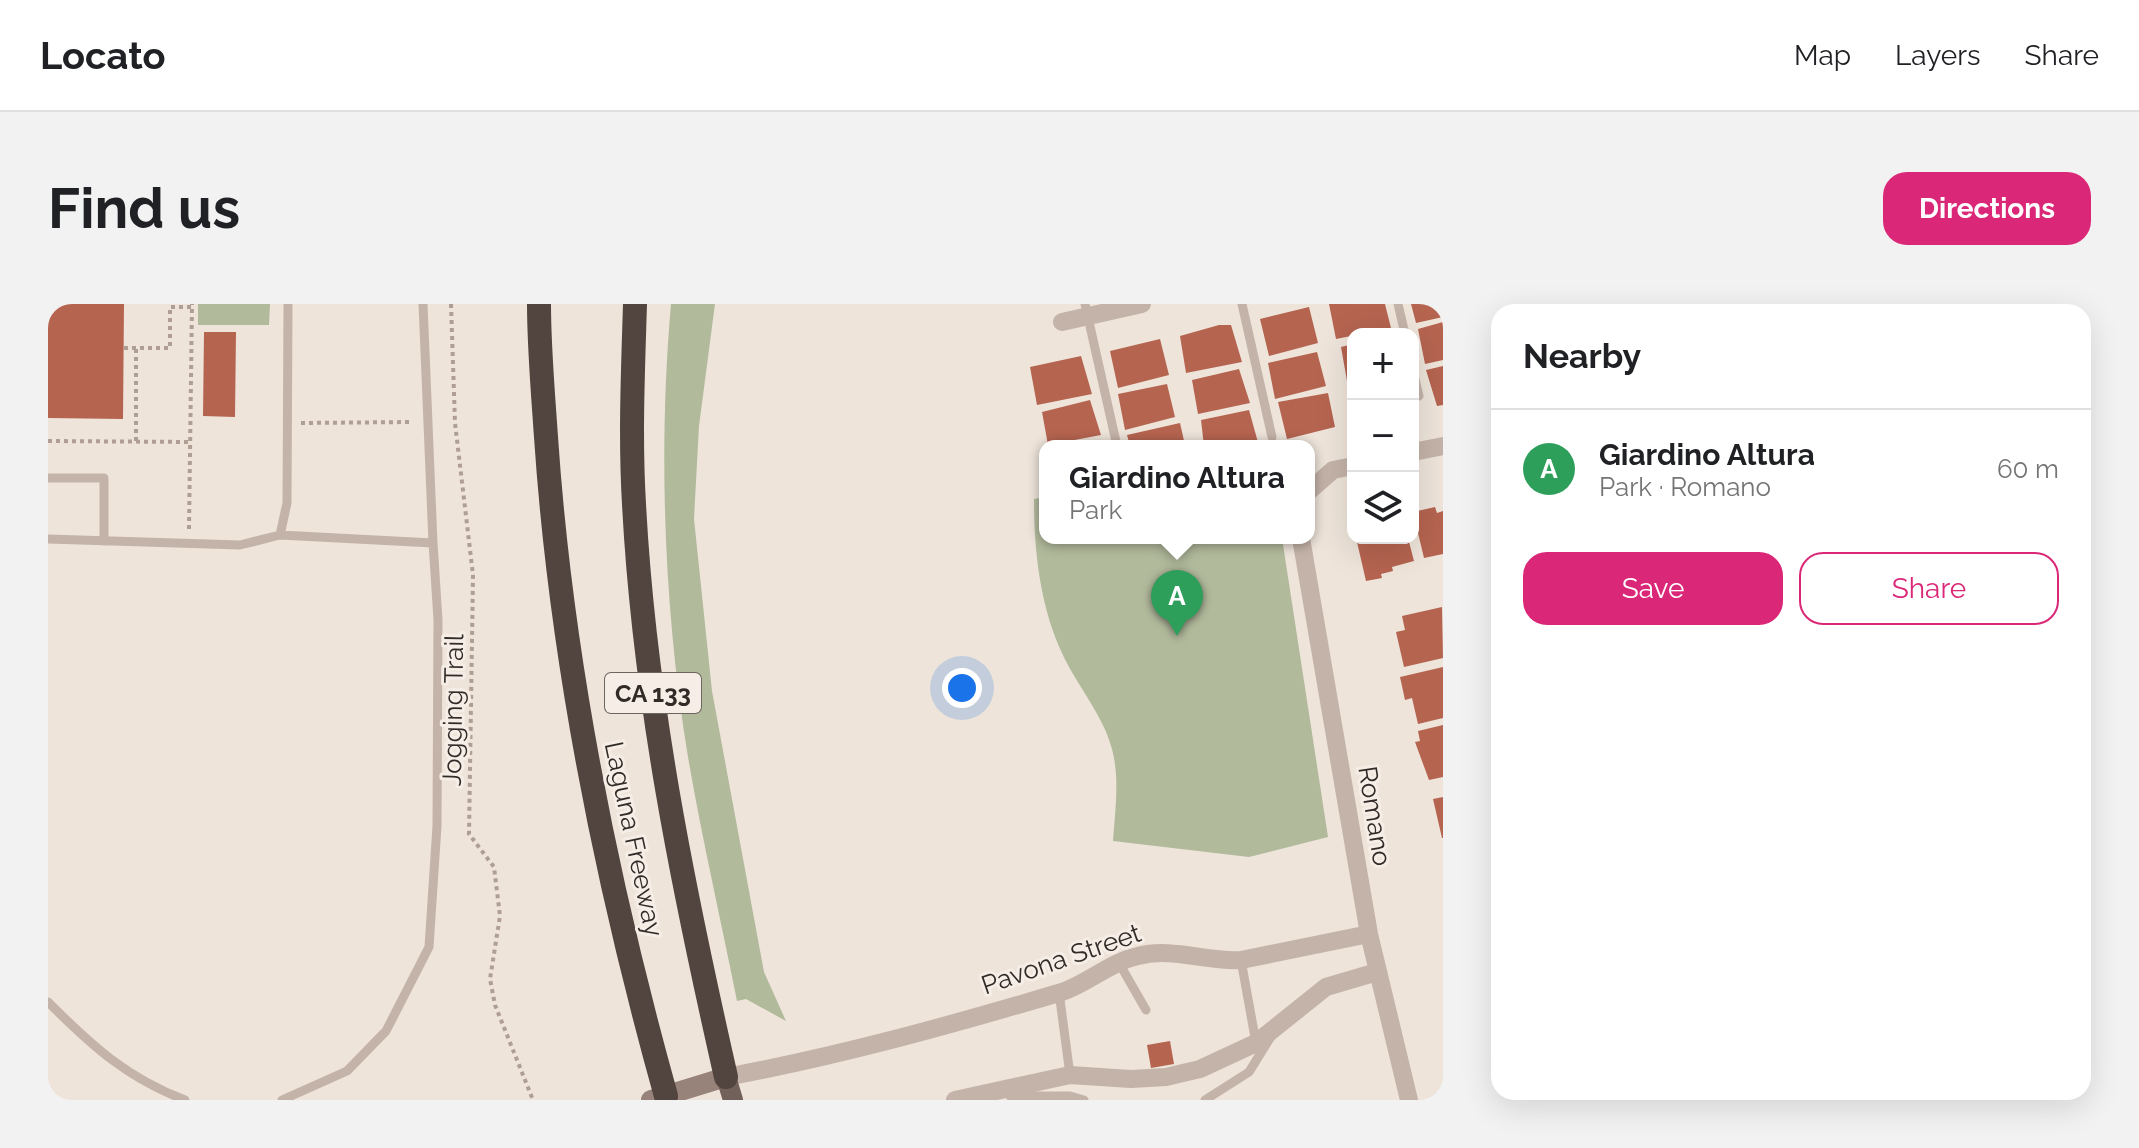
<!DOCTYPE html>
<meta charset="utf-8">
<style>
:root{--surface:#fff;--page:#f2f2f2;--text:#202124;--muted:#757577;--line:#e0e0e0;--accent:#db2777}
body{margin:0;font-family:Raleway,sans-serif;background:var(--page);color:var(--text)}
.controls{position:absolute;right:24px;top:24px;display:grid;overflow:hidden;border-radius:16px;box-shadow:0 8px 32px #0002}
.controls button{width:72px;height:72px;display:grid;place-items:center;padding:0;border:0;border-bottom:2px solid var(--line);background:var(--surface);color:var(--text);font:40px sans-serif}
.you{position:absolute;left:914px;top:384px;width:28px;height:28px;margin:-20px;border:6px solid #fff;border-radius:50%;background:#1a73e8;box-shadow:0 0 0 12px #1a73e833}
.badge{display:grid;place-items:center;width:52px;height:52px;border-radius:50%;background:var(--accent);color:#fff;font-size:26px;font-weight:700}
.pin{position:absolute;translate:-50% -66px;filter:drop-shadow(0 2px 4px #0008)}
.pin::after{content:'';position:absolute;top:42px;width:28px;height:24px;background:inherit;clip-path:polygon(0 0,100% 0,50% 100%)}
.popup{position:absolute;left:991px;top:136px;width:276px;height:104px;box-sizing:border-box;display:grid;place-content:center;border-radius:16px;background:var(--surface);filter:drop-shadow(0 2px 6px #0005);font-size:26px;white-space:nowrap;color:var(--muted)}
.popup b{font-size:30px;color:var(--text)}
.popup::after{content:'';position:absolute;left:50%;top:100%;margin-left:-16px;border:16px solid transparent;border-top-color:var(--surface)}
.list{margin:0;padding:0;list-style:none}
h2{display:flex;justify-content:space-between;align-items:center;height:104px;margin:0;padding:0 32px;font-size:34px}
h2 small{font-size:26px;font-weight:400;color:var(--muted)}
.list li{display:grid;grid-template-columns:52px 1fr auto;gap:24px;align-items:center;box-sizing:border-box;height:120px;padding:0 32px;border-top:2px solid var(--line)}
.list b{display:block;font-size:30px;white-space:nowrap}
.list p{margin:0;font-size:26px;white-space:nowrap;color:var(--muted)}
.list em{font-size:26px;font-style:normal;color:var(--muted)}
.actions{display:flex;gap:16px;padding:24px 32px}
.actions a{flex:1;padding:18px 0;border:2px solid var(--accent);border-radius:24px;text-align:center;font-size:28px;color:var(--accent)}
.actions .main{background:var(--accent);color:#fff}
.icon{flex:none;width:44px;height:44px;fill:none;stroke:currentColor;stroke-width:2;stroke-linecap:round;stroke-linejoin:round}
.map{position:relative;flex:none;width:1395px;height:796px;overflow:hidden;border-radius:24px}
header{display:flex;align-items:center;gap:48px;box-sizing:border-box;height:112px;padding:0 40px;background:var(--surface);border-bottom:2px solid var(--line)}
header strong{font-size:38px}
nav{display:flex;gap:44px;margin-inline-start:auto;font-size:28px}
.intro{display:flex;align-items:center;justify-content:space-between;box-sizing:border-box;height:192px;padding:0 48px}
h1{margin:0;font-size:56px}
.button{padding:20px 36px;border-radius:24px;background:var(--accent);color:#fff;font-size:28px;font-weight:700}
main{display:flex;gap:48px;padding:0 48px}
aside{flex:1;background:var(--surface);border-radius:24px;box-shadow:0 8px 32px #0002}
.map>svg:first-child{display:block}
.green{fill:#b2ba9c}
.building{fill:#b56450}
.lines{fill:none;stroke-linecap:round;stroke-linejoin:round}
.path{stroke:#af9e93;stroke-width:4;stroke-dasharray:4 4;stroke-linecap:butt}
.service{stroke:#c4b3a8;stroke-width:9}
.minor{stroke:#c4b3a8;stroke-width:18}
.secondary{stroke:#97837a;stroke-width:20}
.primary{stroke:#72615a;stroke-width:20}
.motorway{stroke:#52443f;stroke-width:24}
.labels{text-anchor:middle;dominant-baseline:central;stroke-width:6;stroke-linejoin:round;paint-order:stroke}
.shield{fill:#f6eee6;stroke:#6d6560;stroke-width:2}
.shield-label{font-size:24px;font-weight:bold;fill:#322a27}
.street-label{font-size:26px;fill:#322a27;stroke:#f6eee6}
</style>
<header>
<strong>Locato</strong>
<nav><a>Map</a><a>Layers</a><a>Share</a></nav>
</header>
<div class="intro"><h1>Find us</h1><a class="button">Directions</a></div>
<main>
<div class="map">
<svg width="1395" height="796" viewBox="0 0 1395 796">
<rect width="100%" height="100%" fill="#eee4da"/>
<path class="green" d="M150,0h72l-1,21h-71z
M623,0h44l-16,122 -5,93 18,172 52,281 22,49 -40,-22 -9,2c-16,-81 -35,-162 -49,-244 -24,-146 -30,-306 -17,-453z
M997,193v41h237l46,299 -79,20 -136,-16c2,-31 7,-61 -1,-92 -8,-30 -28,-55 -43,-82 -28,-51 -35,-111 -35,-168z"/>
<path class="building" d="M0,0h76l-1,115 -75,-1z
M1281,0h56l6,24 -55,11z
M1363,0h32v13l-27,6z
M1261,3l9,36 -49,13 -9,-37z
M1395,18v38l-18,4 -7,-35z
M1171,21h12l11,37 -56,11 -6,-37z
M156,28h32l-1,85 -32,-1z
M1112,35l9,36 -51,13 -8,-37z
M1305,40v35l-6,2 -6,-34z
M1269,48l9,34 -51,13 -7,-36z
M1033,52l11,38 -55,11 -7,-38z
M1395,62v39l-6,1 -11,-36z
M1191,65l11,34 -52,11 -6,-34z
M1119,80l8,33 -50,13 -7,-36z
M1280,89l7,34 -48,12 -9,-37z
M1042,96l11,35 -53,10 -6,-33z
M1201,106l10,36h-55l-3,-26z
M1132,119l5,22 -55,1 -3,-11z
M1387,203l2,6 6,-2v43l-19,4 -11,-46z
M1322,234h38l6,23 -22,6 1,4 -12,3 1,4 -16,3 -9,-39z
M1394,303l1,51 -39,9 -8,-35 9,-2 -3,-14z
M1395,363v51l-25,6 -6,-26 -7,2 -5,-23z
M1395,421v52l-14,3 -14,-38 5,-1 -2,-10z
M1395,493v41h-1l-9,-39z
M1122,737l4,23 -23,4 -4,-23z"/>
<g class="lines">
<path class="path" d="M403,0l4,119 18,152 -4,259 25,33 6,49 -10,63 5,26 38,95
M76,44h46v-41h22
M253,119l111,-1
M0,137l142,1
M88,137v-93
M141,225l3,-225"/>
<path class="service" d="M375,0l10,239
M1037,0l32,142
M1194,0l30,133
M1350,0l7,30
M1365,67l6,25
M0,174h56v63
M232,231l153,8 5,77 -1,206 -8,121 -43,84 -39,40 -65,29
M0,235l192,6 40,-10 7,-32 1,-199
M1193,656l15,83
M1071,659l27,47
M1011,688l11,83
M0,698c44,44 79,76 137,98
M962,792h60l14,4
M1157,796l44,-28 23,-37"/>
<path class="minor" d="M1014,18l80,-18
M1365,148l30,-6
M1261,187l24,-21 20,-4
M1253,234l68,396 40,166
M678,773c113,-21 225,-52 336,-85 27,-9 48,-30 76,-36 34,-9 68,6 103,4l128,-26
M907,796l115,-25 61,4 35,-2 34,-8 56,-26 70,-56 51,-15"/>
<path class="secondary" d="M603,796l75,-23"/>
<path class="primary" d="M678,773l7,23"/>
<path class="motorway" d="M491,0c0,44 4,89 7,133 15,223 60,444 120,659
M587,0c-2,66 -5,133 -1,200 10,193 49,384 92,573"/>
</g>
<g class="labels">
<rect class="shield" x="557" y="369" width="96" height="40" rx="6"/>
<g class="shield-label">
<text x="605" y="389">CA 133</text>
</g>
<g class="street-label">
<text transform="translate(405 406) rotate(-89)">Jogging Trail</text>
<text transform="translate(1327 512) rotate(81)">Romano</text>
<text transform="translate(586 535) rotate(78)">Laguna Freeway</text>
<text transform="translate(1013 655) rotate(-19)">Pavona Street</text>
</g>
</g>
</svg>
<div class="controls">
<button>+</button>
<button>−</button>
<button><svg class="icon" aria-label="layers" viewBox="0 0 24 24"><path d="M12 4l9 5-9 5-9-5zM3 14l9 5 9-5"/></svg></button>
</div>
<div class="you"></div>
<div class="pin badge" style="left:1129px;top:332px;background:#2e9e5b">A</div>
<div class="popup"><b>Giardino Altura</b>Park</div>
</div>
<aside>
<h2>Nearby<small></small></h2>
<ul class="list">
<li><span class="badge" style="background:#2e9e5b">A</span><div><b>Giardino Altura</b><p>Park · Romano</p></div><em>60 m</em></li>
</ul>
<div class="actions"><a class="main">Save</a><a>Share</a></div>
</aside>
</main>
